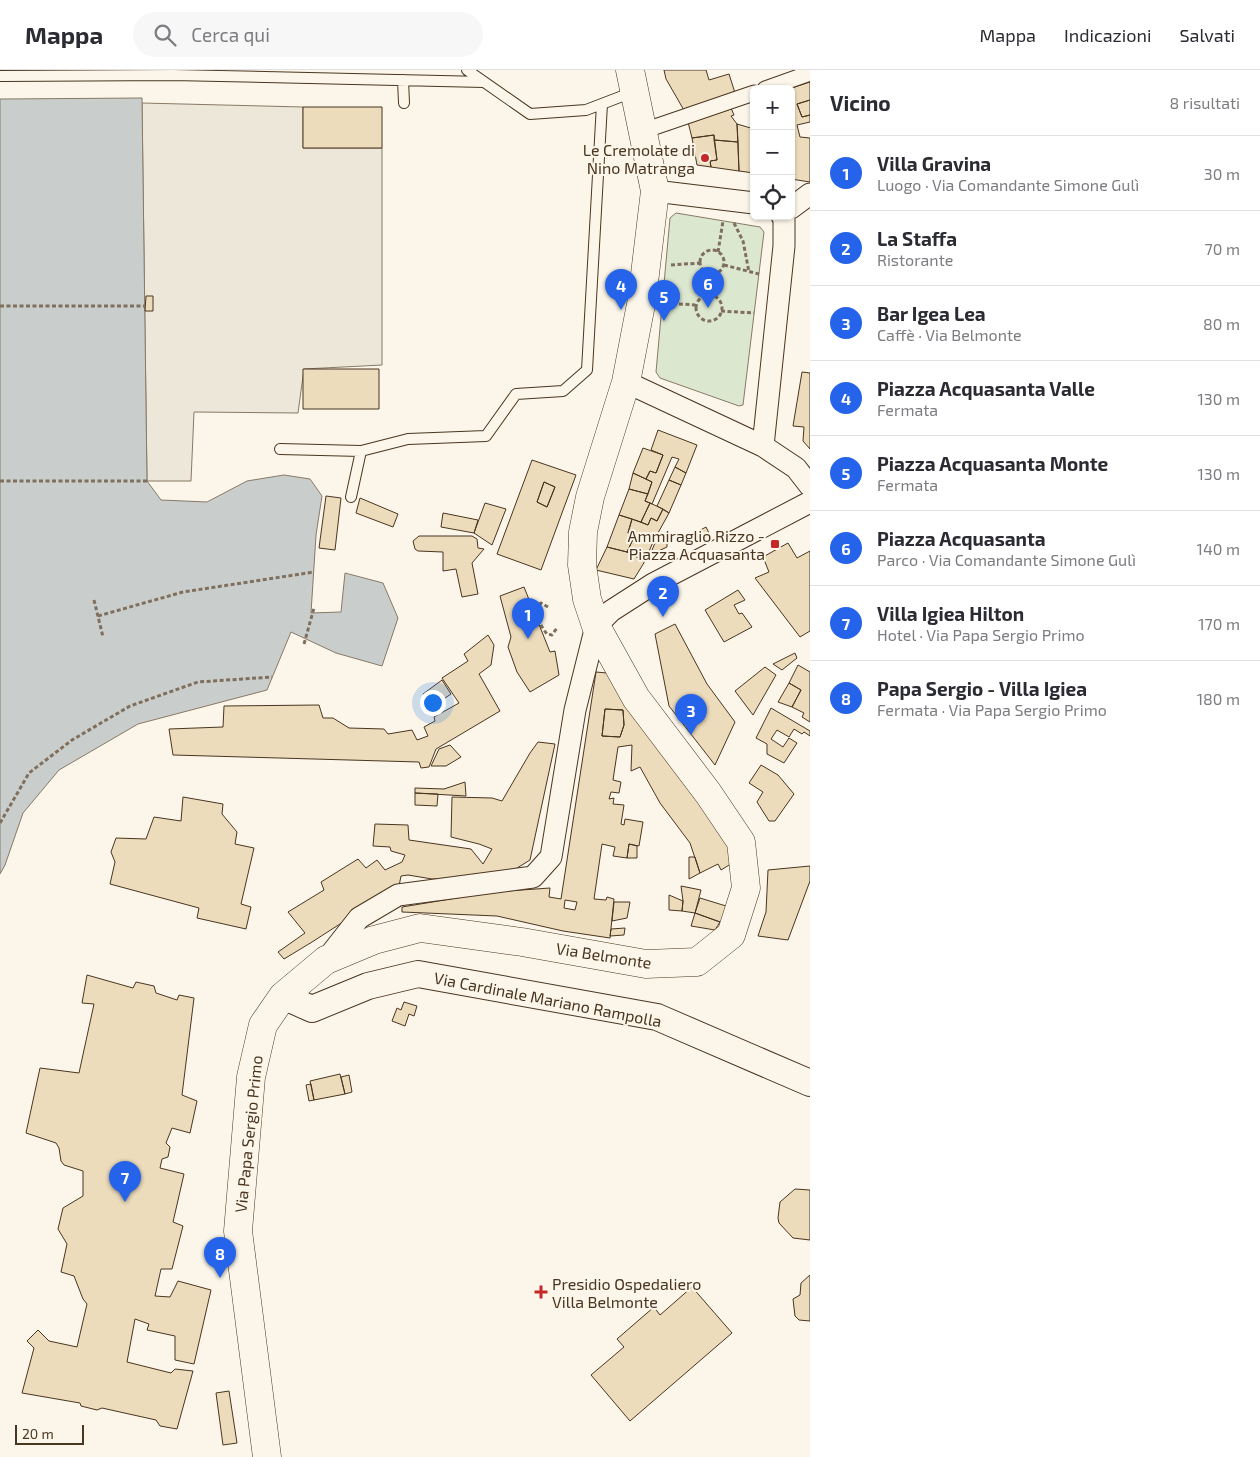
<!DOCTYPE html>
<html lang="it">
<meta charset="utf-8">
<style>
:root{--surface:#fff;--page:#f7f7f7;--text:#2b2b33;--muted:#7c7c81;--line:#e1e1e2;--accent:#2563eb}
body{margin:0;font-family:"Exo 2",sans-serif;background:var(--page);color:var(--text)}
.controls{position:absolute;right:15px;top:15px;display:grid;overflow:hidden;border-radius:8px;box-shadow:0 1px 4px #0004}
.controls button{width:45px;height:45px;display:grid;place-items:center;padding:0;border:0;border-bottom:1px solid var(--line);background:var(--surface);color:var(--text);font:25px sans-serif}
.scale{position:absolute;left:15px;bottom:12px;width:69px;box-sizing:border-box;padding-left:5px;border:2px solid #4a3520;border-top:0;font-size:14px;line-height:18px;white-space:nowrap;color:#4a3520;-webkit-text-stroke:4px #fbf6e9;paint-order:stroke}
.you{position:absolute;left:432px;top:632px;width:18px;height:18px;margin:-12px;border:4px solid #fff;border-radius:50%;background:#1a73e8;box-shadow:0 0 0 8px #1a73e833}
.badge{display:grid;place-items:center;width:32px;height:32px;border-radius:50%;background:var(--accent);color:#fff;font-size:16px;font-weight:700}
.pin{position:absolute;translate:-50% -41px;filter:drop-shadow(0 1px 2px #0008)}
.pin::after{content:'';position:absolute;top:26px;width:18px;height:15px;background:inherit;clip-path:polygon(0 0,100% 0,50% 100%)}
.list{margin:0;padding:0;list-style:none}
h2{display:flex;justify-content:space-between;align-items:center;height:65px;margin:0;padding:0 20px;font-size:21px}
h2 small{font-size:16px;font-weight:400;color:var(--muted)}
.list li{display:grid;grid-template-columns:32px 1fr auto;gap:15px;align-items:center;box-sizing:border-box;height:75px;padding:0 20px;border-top:1px solid var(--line)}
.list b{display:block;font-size:19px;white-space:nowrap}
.list p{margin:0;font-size:16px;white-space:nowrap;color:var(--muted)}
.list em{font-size:16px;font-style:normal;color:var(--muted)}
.icon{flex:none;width:28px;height:28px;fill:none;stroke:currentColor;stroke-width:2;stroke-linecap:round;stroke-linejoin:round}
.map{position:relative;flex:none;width:810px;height:1387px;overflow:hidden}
header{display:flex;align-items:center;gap:30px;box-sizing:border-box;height:70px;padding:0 25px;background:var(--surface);border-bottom:1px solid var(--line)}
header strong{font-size:24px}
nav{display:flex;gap:28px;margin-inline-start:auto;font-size:18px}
.search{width:350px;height:45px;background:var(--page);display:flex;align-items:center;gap:12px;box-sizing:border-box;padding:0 18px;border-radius:28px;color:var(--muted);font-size:19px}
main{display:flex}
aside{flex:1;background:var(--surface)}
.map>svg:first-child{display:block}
.green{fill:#dce7d0;stroke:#887966}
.parking{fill:#ede7d9;stroke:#887966}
.water{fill:#c9cecd;stroke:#887966}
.building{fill:#ecdcbc;stroke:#4a3520;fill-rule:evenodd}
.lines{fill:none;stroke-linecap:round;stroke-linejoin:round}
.service-casing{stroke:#4a3520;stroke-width:12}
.pedestrian-casing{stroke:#4a3520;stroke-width:17}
.minor-casing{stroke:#4a3520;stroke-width:23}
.tertiary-casing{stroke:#4a3520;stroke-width:28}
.secondary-casing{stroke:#4a3520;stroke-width:29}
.path{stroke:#7f6f5c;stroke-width:3;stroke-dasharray:4 2.5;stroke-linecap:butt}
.service{stroke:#fbf6e9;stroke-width:10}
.pedestrian{stroke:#fbf6e9;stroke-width:15}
.minor{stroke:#fbf6e9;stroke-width:21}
.tertiary{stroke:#fbf6e9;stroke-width:26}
.secondary{stroke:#fbf6e9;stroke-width:28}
.poi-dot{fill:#c62828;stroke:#fbf6e9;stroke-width:2}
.labels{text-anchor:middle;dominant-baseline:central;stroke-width:4;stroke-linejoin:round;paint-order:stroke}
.poi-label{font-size:16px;fill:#4a3520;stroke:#fbf6e9;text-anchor:end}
.street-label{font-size:16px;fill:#4a3520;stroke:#fbf6e9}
</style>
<header>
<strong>Mappa</strong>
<div class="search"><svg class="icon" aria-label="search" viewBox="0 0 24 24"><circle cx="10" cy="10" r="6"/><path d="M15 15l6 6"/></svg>Cerca qui</div>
<nav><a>Mappa</a><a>Indicazioni</a><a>Salvati</a></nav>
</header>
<main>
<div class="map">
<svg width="810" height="1387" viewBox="0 0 810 1387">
<rect width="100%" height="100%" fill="#fbf6e9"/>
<path class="green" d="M676,143l84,14 4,5 -21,173 -4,1 -79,-28 -4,-6 14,-154z"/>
<path class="parking" d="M142,33l161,4v41h79v217l-78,4 -6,44 -104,-1 -3,69h-44z"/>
<path class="water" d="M142,28l5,383 14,19 46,2 40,-21 37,-6 26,4 12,17 -6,39 -5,78 30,-1 4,-39 38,10 15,35 -16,48 -46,-13 -45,-21 -24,58 -129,34 -79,46 -36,43 -18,52 -5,9v-775z"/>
<path class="building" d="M664,0h42l3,10 20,-6 7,22 -51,16 -19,-33z
M810,12v18l-13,4 5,13 8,-2v7l-13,3 3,12 10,1v44l-19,-3v-90h-2z
M810,30v15l-8,2 -5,-13z
M303,37h79v41h-79z
M731,38l3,7 -3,1 6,8 1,18 -24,-2v-5l-22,3 -4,-16z
M737,54l17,5v44l-15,-2z
M714,65l3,25 -7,1 1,6 -14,-2 -5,-27z
M714,70l24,2 1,29 -28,-4 -1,-6 7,-1z
M146,226h7v15h-8z
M303,299h76v40h-76z
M802,302l8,1v76l-7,-8 1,-14 -11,-1z
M658,360l39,15 -11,28 -11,-6 4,-8 -7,-2 -20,47 -7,-3 7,-19 -6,-3 4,-8 6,2 7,-18 -12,-5z
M643,378l20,7 -7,18 -6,-2 -4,8 -13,-6z
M532,390l44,15 -35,95 -44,-16zM544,412l11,5 -8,20 -10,-5z
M675,397l11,6 -5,12 -12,-5z
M633,403l19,9 -4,12 -19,-5z
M669,410l12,5 -12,28 -12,-7z
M544,412l11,5 -8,20 -10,-5z
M629,419l19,5 -3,7 5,2 -9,19 -22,-7z
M326,426l15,2 -6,52 -16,-2z
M360,428l38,16 -5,13 -37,-14z
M485,433l21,6 -14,36 -18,-12z
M650,433l13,6 -6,12 -6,-3 -3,7 -7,-3z
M663,439l6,4 -16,29 -25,-9 4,-14 16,6 3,-7 6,3z
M443,443l35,7 -4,13 -33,-6z
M619,445l13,4 -4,14 7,2 -8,17 -20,-5z
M706,457l3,6 -13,7 -3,-6z
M635,465l18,7 -8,19 -18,-9z
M419,466h53l5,3 1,9 6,1 -12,14 6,31 -16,3 -6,-28 -13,2v-19l-25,-1 -3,-2 -2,-8z
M657,468l10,4v5l-17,8z
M788,473l9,15 13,-7v80l-10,6 -45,-59 14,-6 -6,-15z
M607,477l20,5 18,9 -11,18 -38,-9z
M524,517l26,65 5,-1 4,24 -29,17 -13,-20 -9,-25 3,-10 -11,-41z
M738,520l7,10 -11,5 5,9 3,-1 10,14 -28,15 -19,-32z
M675,554l32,60 28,38 -20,43 -46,-59 -14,-72z
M488,565l6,10 -3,20 -12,9 21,37 -64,38 -7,18 -8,1 -2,-6 -246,-7 -4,-26 54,-2 1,-21 95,-1 4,13h10l16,10 35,1 4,5 24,-4 5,10 11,-4 -4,-9 11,-6 -1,-4 25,-14 -17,-25 26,-17 -4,-7z
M795,583l2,5 -15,12 -9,-6z
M798,595l12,7v50l-8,-5 2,-4 -12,-6 9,-17 -12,-7z
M765,597l11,8 -23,40 -18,-24z
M596,602l11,1 120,165 7,24 -13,8 -3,-6 -18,9 -10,-30 -30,-40 -20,-36 -9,4 1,-26 -14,2 -5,33 8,2 -2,11 -8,-1 -2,7 5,-1 -1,6 11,1 -3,19 3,1 1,-6 18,3 -4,24 -10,-2 -2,14 -14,-2 2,-9 -13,-3 -8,55 12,1 1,-3 7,2 -4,39 -47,-7 -66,-15 -95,-4v-5l91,-15 57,-4 -1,9 12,2zM605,639l18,1 1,15 -4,12 -18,-1zM565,830l12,2 -2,8 -11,-2z
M442,610l9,14 -19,13 -9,-13z
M789,613l12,7 -9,17 -14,-5z
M771,638l39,23v5l-6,-4 -2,2 -8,-5 -5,8 -12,-7 -6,9 12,8 6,-9 8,5 -13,20 -17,-9v-10l-11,-6z
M605,639l18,1 1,15 -4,12 -18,-1z
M538,672l17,2 -25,116 -21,13 -31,6h-46l-24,-4 -7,1 -2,10 -87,56 -28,17 -6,-7 27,-19 -17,-21 36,-22 -3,-8 37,-23 8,9 11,-8 8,10 17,-8 3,-7 -14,-4 -1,-4 -17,-1 2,-22 33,1 1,15 62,9 12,15 9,-15 -13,-5 -28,-7 1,-40 40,1 10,3 28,-48z
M450,675l11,12 -15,9h-15l8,-17z
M761,695l17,10 16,19 -19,27h-6l-12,-19 6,-10 -14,-9z
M465,712l1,14 -51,-3v-5l29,1z
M415,723l23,1 -1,12 -22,-1z
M183,727l40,7 -1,10 15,18 -2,12 19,4 -13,56 10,3 -5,22 -49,-11 2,-10 -89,-24 5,-22 -4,-10 5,-14 30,1 8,-22 27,4z
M629,774l8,2v12h-10z
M689,787h6l5,16 -11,6z
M810,796v15l-22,59 -30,-4 8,-24 2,-42z
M681,816l20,4 -6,23 -13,-2 1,-10z
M669,825l14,6 -1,10 -13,-1z
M700,828l26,8 -3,17 -28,-10z
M614,832h16l-3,16 -15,3z
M695,843l25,9 -5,8 -24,-4z
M625,858l-1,7 -14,1 1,-7z
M87,905l46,13 3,-6 18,4 2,7 21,7 2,-5 15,3 -12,97 15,6 -7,32 -18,-5 -6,15 4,4 -2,10 -6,2 -2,9 24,6 -11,48 10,4 -11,43h-11l-6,27 15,1 8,-16 33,9 -17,74 -19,-4v-24l-28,-6 2,-6 -14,-5 -8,43 44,11 4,-4 18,2 -16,58 -17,-3 -4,-6 -54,-12 -5,2 -16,-4 -1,-3 -58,-10 12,-45 -7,-7 11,-11 11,11 28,6 10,-43 -4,-5 -9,-23 -13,-4 6,-28 -9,-15 5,-21 20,-12v-25l-19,-6 -3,-4 -2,-13 -3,-5 -30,-10 14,-65 39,5 15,-69 -12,-1z
M404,932l13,4 -3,10 -5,-2 -4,12 -13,-5 5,-13 4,2z
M340,1004l5,20 -31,6 -4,-19z
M349,1005l3,17 -7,2 -4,-17z
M311,1014l3,16 -5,1 -3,-16z
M795,1119l15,1v50l-17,-2 -14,-15 -1,-5 2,-16z
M810,1205v46l-11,-1 -4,-4 -2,-17 7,-4 1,-12z
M692,1217l40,46 -102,88 -39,-46 33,-28 -7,-8 37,-32 6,8z
M229,1321l8,52 -14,2 -7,-52z"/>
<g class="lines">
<defs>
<path id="service" d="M467,0l63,44 56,-4 47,-18
M0,6l173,-1 311,7
M403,10l1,23
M280,379l81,2 47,-12 78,-3 30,-42 47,-3 24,-21 15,-266
M351,427l10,-46"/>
<path id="pedestrian" d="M765,19l45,-16
M643,61l111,-38"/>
<path id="minor" d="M655,121l99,12
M791,138l19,-14
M626,312l137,64 33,22 14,18
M763,376l21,-200v-29l-2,-1
M326,890l33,-42 39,-23 135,-18 18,-20 24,-147 21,-84 15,-15 42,-27 157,-82"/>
<path id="tertiary" d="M283,926l29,13 56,-23 50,-12 239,43 153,66"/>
<path id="secondary" d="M267,1387l-29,-226 13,-154 12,-52 20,-29 43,-36 48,-20 46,-12 102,14 124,22 51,-2 34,-27 15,-47 -5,-46 -33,-49 -72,-95 -40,-72 -9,-27 -5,-34 1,-33 7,-35 36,-115 16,-83 13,-108 -25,-121"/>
</defs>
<use href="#service" class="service-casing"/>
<use href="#pedestrian" class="pedestrian-casing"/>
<use href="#minor" class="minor-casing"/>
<use href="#tertiary" class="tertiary-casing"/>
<use href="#secondary" class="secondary-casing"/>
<path class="path" d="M734,153l9,18 6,31
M700 192a12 12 0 1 1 24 0a12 12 0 1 1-24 0Z
M718,182l5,-31
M671,195l29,-2
M724,195l35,9
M696 238a13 13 0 1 1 26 0a13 13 0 1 1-26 0Z
M711,225l3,-21
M666,233l29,2
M0,236h145
M721,241l33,2
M0,411h147
M94,530l9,37
M548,537l-7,-4 -4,3c-1,10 4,21 10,28l5,1 5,-7
M98,546l85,-24 131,-20
M304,574l10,-36
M0,753l29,-50 43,-33 58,-34 68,-24 74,-5"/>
<use href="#service" class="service"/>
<use href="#pedestrian" class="pedestrian"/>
<use href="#minor" class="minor"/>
<use href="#tertiary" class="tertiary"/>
<use href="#secondary" class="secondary"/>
</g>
<g class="poi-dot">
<circle cx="705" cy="88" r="5"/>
<rect x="770" y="469" width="10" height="10" rx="2.5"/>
<path d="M538.5 1214.5h5v5h5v5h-5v5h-5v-5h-5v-5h5z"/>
</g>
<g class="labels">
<g class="poi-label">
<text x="695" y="79">Le Cremolate di<tspan x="695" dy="18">Nino Matranga</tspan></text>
<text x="765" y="465">Ammiraglio Rizzo -<tspan x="765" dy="18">Piazza Acquasanta</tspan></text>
<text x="552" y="1213" text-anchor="start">Presidio Ospedaliero<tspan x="552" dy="18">Villa Belmonte</tspan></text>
</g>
<g class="street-label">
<text transform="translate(604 885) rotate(9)">Via Belmonte</text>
<text transform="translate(548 929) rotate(11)">Via Cardinale Mariano Rampolla</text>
<text transform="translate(248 1064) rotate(-84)">Via Papa Sergio Primo</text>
</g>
</g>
</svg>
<div class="controls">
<button>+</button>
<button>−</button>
<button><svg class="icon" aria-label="locate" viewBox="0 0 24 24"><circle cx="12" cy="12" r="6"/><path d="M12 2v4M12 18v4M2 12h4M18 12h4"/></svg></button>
</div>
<div class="scale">20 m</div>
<div class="you"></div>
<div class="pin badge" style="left:528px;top:569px">1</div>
<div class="pin badge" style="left:663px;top:547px">2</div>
<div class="pin badge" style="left:691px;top:665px">3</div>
<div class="pin badge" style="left:621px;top:240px">4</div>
<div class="pin badge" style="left:664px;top:251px">5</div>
<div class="pin badge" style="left:708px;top:238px">6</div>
<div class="pin badge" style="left:125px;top:1132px">7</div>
<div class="pin badge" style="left:220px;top:1208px">8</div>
</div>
<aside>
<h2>Vicino<small>8 risultati</small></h2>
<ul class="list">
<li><span class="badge">1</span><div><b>Villa Gravina</b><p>Luogo · Via Comandante Simone Gulì</p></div><em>30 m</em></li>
<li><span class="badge">2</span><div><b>La Staffa</b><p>Ristorante</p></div><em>70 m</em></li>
<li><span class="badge">3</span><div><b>Bar Igea Lea</b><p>Caffè · Via Belmonte</p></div><em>80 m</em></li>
<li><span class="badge">4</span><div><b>Piazza Acquasanta Valle</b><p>Fermata</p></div><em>130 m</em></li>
<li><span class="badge">5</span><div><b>Piazza Acquasanta Monte</b><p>Fermata</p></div><em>130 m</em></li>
<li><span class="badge">6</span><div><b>Piazza Acquasanta</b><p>Parco · Via Comandante Simone Gulì</p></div><em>140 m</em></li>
<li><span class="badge">7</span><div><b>Villa Igiea Hilton</b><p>Hotel · Via Papa Sergio Primo</p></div><em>170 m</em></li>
<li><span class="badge">8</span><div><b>Papa Sergio - Villa Igiea</b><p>Fermata · Via Papa Sergio Primo</p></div><em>180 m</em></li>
</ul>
</aside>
</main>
